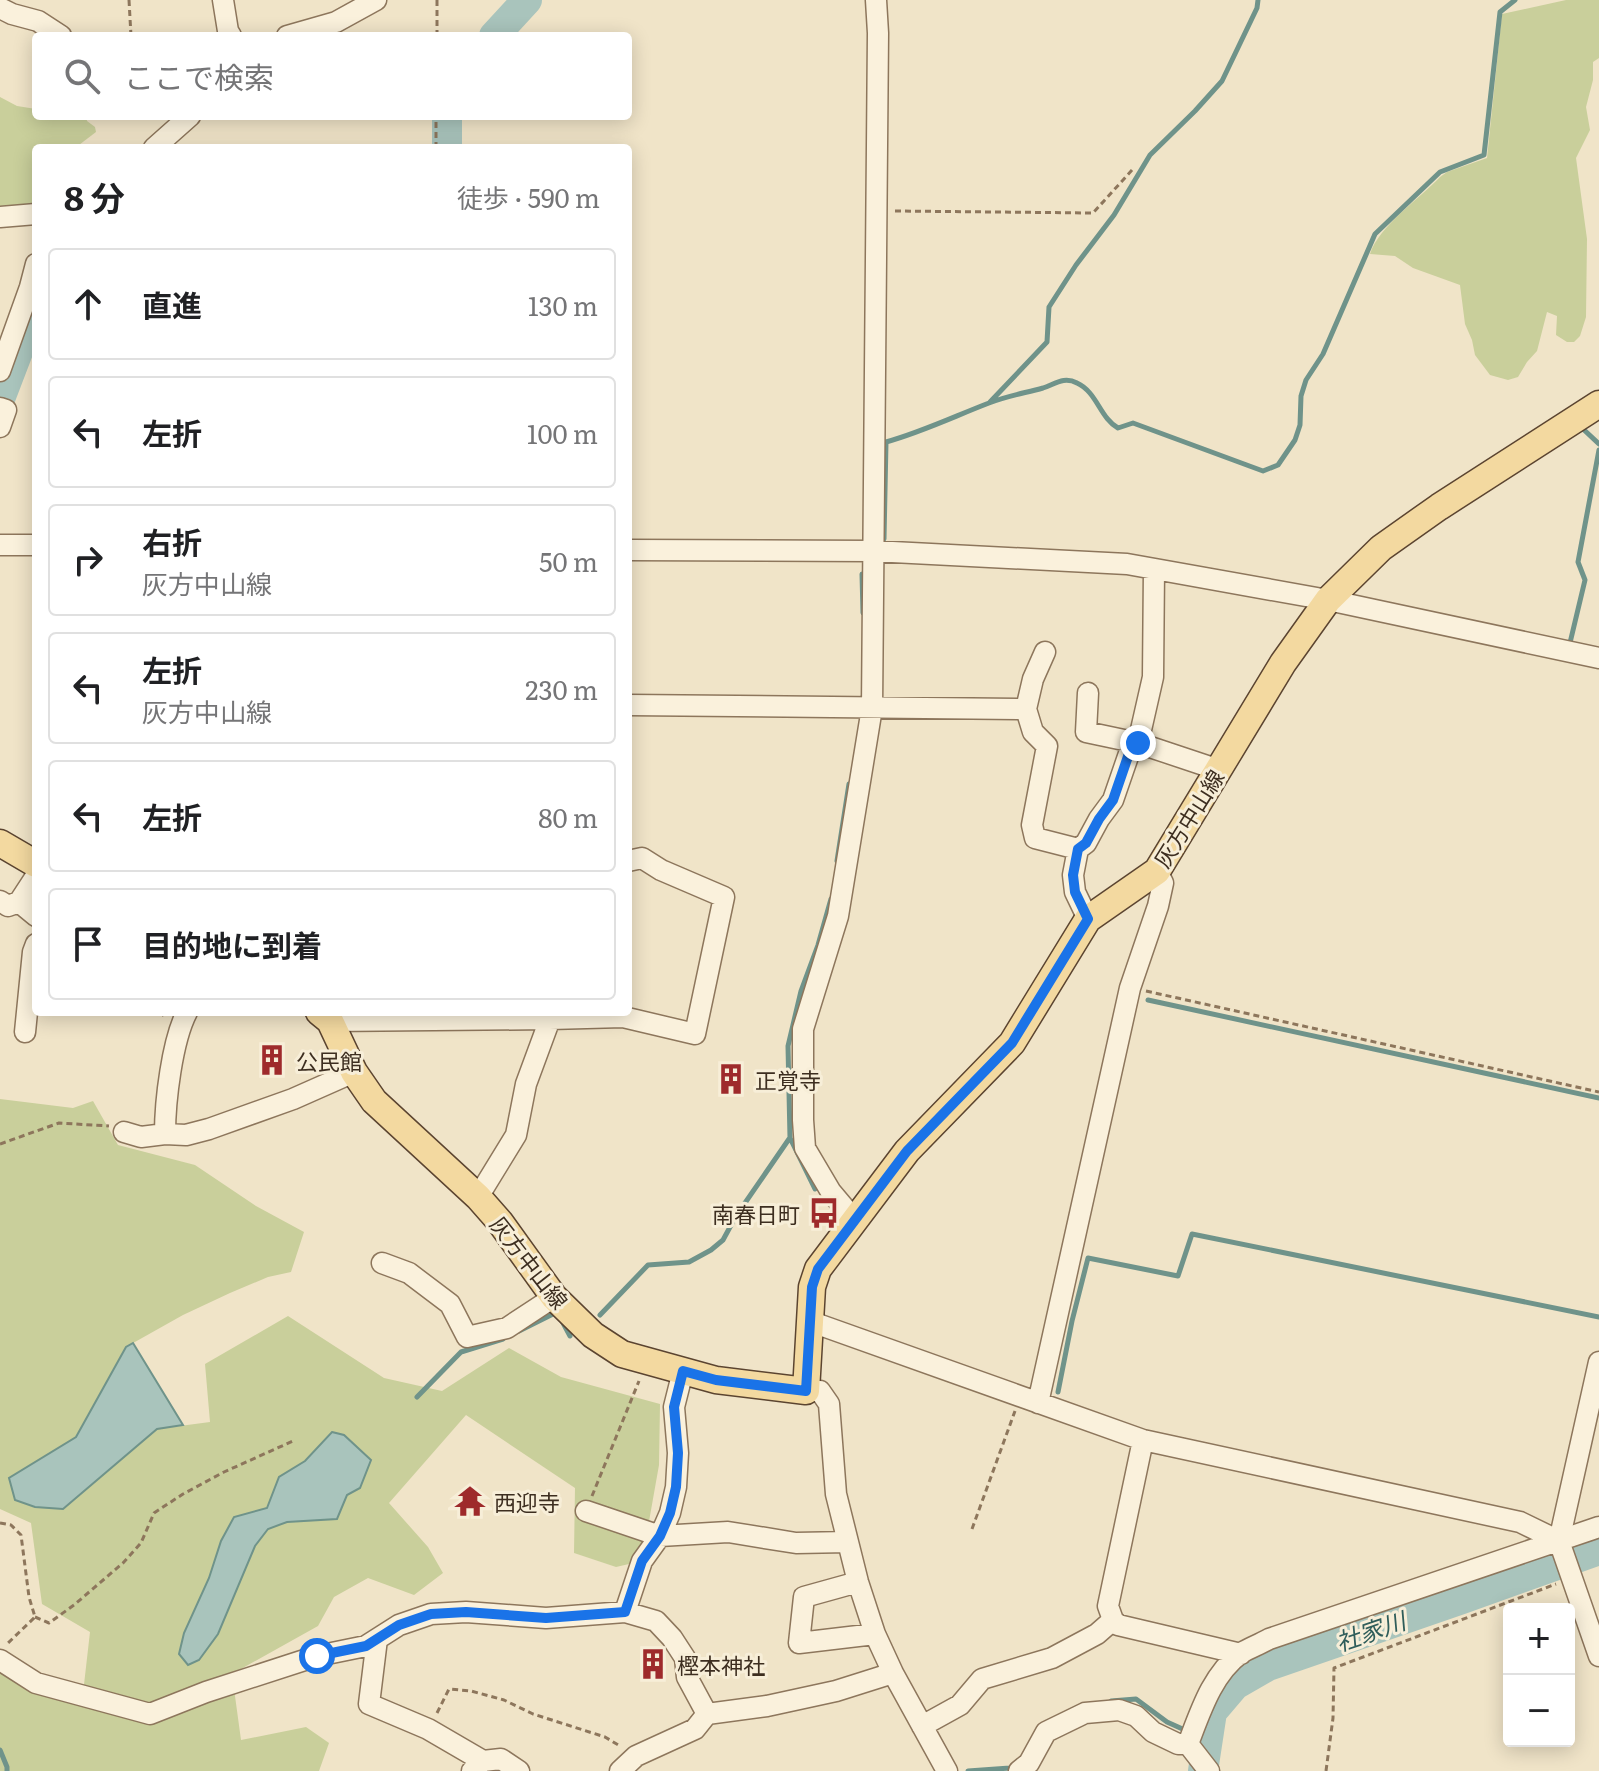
<!DOCTYPE html>
<html lang="ja">
<meta charset="utf-8">
<style>
:root{--surface:#fff;--page:#f2f2f2;--text:#202124;--muted:#757577;--line:#e0e0e0}
body{margin:0;font-family:Literata,"Noto Sans JP",serif;background:var(--page);color:var(--text)}
.controls{position:absolute;right:24px;bottom:24px;display:grid;overflow:hidden;border-radius:8px;box-shadow:0 4px 20px #0003}
.controls button{width:72px;height:72px;display:grid;place-items:center;padding:0;border:0;border-bottom:2px solid var(--line);background:var(--surface);color:var(--text);font:40px sans-serif}
.stop{position:absolute;width:24px;height:24px;margin:-18px;border:6px solid #1a73e8;border-radius:50%;background:#fff}
.stop.end{background:#1a73e8;border-color:#fff;box-shadow:0 2px 8px #0008}
.list{margin:0;padding:0;list-style:none}
h2{display:flex;justify-content:space-between;align-items:center;height:104px;margin:0;padding:0 32px;font-size:34px}
h2 small{font-size:26px;font-weight:400;color:var(--muted)}
.list li{display:grid;grid-template-columns:52px 1fr auto;gap:24px;align-items:center;box-sizing:border-box;height:112px;margin:0 16px 16px;padding:0 16px;border:2px solid var(--line);border-radius:8px}
.list b{display:block;font-size:30px;white-space:nowrap}
.list p{margin:0;font-size:26px;white-space:nowrap;color:var(--muted)}
.list em{font-size:26px;font-style:normal;color:var(--muted)}
.icon{flex:none;width:44px;height:44px;fill:none;stroke:currentColor;stroke-width:2;stroke-linecap:round;stroke-linejoin:round}
.map{position:relative;flex:none;width:1599px;height:1771px;overflow:hidden}
.search{position:absolute;background:var(--surface);box-shadow:0 4px 20px #0003;left:32px;top:32px;width:600px;height:88px;display:flex;align-items:center;gap:20px;box-sizing:border-box;padding:0 28px;border-radius:8px;color:var(--muted);font-size:30px}
.panel{position:absolute;background:var(--surface);box-shadow:0 4px 20px #0003;left:32px;top:144px;width:600px;height:872px;border-radius:8px}
.map>svg:first-child{display:block}
.green{fill:#c9cf9b;fill-rule:evenodd}
.water{fill:#a9c4bc;stroke:#6f938a;stroke-width:2}
.lines{fill:none;stroke-linecap:round;stroke-linejoin:round}
.stream{stroke:#6f938a;stroke-width:5}
.river{stroke:#a9c4bc;stroke-width:30}
.minor-casing{stroke:#8d765c;stroke-width:23}
.major-casing{stroke:#5b4430;stroke-width:29}
.path{stroke:#8d765c;stroke-width:3;stroke-dasharray:6 4;stroke-linecap:butt}
.minor{stroke:#faf1dc;stroke-width:20}
.major{stroke:#f3d9a0;stroke-width:26}
.route{stroke:#1a73e8;stroke-width:10}
.labels{text-anchor:middle;dominant-baseline:central;stroke-width:6;stroke-linejoin:round;paint-order:stroke}
.street-label{font-size:22px;fill:#3d2e20;stroke:#f7eed8}
.poi-label{font-size:22px;fill:#3d2e20;stroke:#f7eed8;text-anchor:start}
.water-label{font-size:24px;font-style:italic;fill:#2f5d5a;stroke:#f7eed8}
</style>
<div class="map">
<svg width="1599" height="1771" viewBox="0 0 1599 1771">
<rect width="100%" height="100%" fill="#f0e4c8"/>
<path class="green" d="M1566,0h33v58l-6,4v18l-7,27 4,23 -14,28 11,81 -1,78 -6,19 -6,6h-7l-11,-7 1,-19 -10,-4 -10,39 -10,11 -9,15 -10,3 -18,-5 -15,-20 -3,-15 -7,-16 -5,-39 -47,-17 -18,-12 -25,-2c9,-28 49,-55 70,-77l7,-5 40,-14 15,-144z
M0,97l17,9 19,3v7h50l1,5 8,6 1,5 -21,16h-39v67c-11,9 -22,15 -36,11z
M0,1099l73,9 20,-7 25,44 77,20 61,41 48,26 -13,40 -23,5 -38,16 -47,22 -57,32 -50,90 -66,41 53,31 94,-80 53,-7 -5,-58 83,-48 96,62 58,13 67,-43 52,29 99,27 -1,61 -17,96 -26,6 -42,-14 1,-65 -109,-73 -77,88 39,44 15,26 -29,22 -46,-17 -34,19 -16,29 -86,48 9,66 65,-13 23,16 -10,28h-319v-111l82,42 8,-70 -48,-28 -11,-81 -31,-14zM332,1432l15,63 -10,24 -50,3 -19,7 -13,17 -46,32 12,-37 46,-33 12,-31 26,-16z"/>
<path class="water" d="M133,1343l50,82 -26,4 -94,80 -28,-2 -20,-7 -6,-22 67,-41 50,-90z
M332,1432l12,3 27,25 -11,28 -13,7 -10,24 -50,3 -19,7 -13,17 -37,88 -19,26 -11,5 -9,-11 5,-21 25,-55 12,-37 13,-24 33,-9 12,-31 26,-16z"/>
<g class="lines">
<path class="stream" d="M990,402l57,-60 2,-35 27,-42 38,-50 36,-60 45,-44 27,-30 35,-73 1,-8
M1582,428l17,16
M884,539l2,-97c36,-10 69,-26 103,-39 18,-7 36,-10 54,-15 12,-4 21,-12 34,-5 20,9 23,35 41,45l15,-5 130,48 15,-6 17,-25 5,-15 1,-29 5,-16 17,-26 52,-120 65,-62 44,-17 16,-143 15,-12
M862,574l1,39
M1569,647l16,-67 -7,-18 21,-112
M837,861l12,-77
M1148,1000l451,98
M815,1189l-25,-51 -2,-92 13,-55 17,-46 13,-46
M600,1315l48,-50 41,-3 22,-12 12,-10 13,-24 53,-77
M562,1321l8,15
M519,1331l38,-19
M1058,1392l14,-71 16,-63 90,18 14,-42 407,83
M417,1397l44,-45 42,-13
M1111,1701l25,-2 31,23 20,9
M1196,1735l11,6
M0,1750l7,17v4
M968,1771l42,-3 4,-2"/>
<path class="river" d="M494,36l33,-36
M447,116v32
M0,399l26,-68 10,-31
M1203,1771l9,-59 23,-27 33,-19 194,-67 137,-49"/>
<defs>
<path id="minor" d="M223,0l5,31 3,5
M0,8l12,6 26,7 23,15
M287,36l49,-14 40,-22
M154,148l36,-32
M0,217l36,-3
M0,371l30,-84 6,-23
M0,408l6,2 -6,17
M0,545h36
M628,550l245,1 254,13 201,36 271,58
M1154,569l-1,108 -15,66 81,27
M1088,693l-2,39 52,11
M628,705l398,4 7,23 14,14 -15,79 3,13 43,11 -5,26 2,17 13,27
M1026,709l7,-30 12,-27
M1078,849l8,-6 13,-24 14,-19 20,-58
M0,901l8,5 11,-4 17,-26
M19,902l17,14
M330,1021l220,-2 73,-2 72,17 29,-137 -63,-27 -19,-12 -14,3
M25,1032l8,-80 3,-8
M124,1132l17,5 24,-3 21,1 23,-6 84,-30 61,-27
M165,1134c0,-33 7,-93 22,-122
M478,1197l38,-62 10,-51 24,-65
M851,1224l-4,-13 -16,-19 -26,-44 -2,-28v-91l35,-113 34,-208 6,-675 -2,-33
M382,1263l27,10 41,31 17,33 40,-9 47,-31
M809,1321l334,119 377,82 39,19
M1599,1362l-40,179 40,115
M806,1391h14l9,13 7,90 22,88 17,52 18,39 54,98
M1038,1403l92,-415 28,-82 5,-23 -6,-12
M1143,1440l-35,166 5,14 5,5 123,29
M586,1511l74,25 68,-4 68,11 52,-1
M858,1582l-54,15 -5,46 76,-9
M625,1612l17,-51 18,-25 10,-23 6,-26 2,-34 -4,-46 9,-36
M377,1639l-8,65 59,25 55,32
M0,1660l36,23 114,31 56,-22 111,-36 49,-10 33,-21 32,-11 35,-2 80,6 79,-6 31,9 16,17 13,20 2,19 20,37
M922,1726l38,-21 22,-26 70,-21 45,-24 16,-14
M1188,1744c12,-31 24,-70 53,-91 9,-5 19,-9 28,-14l330,-112
M472,1771l11,-10 18,-2 18,12
M620,1771l16,-15 59,-27 12,-15 60,-8 69,-15 57,-18
M1019,1771l10,-8 17,-31 39,-19 34,-3 17,6 17,16 25,12h10l21,27"/>
<path id="major" d="M0,843l36,21
M319,1012l11,9 24,51 20,29 104,96 22,25 54,75 39,38 29,19 94,26 90,11 6,-104 6,-18 89,-118 105,-108 76,-124 69,-48 126,-208 45,-63 53,-52 58,-41 160,-103"/>
</defs>
<use href="#minor" class="minor-casing"/>
<use href="#major" class="major-casing"/>
<path class="path" d="M129,0l2,36
M437,36v-36
M436,148v-32
M895,211l198,2 40,-44
M1146,991l453,101
M159,1012l8,6
M0,1144l59,-21 50,3
M592,1496l47,-115
M0,1523l11,2 10,10 8,62 6,20 -28,27
M972,1529l43,-118
M35,1617l14,6 25,-18 49,-42 18,-20 13,-30 29,-19 41,-22 69,-31
M437,1713l12,-24 22,2 33,9 29,14 72,23 15,9
M1326,1771l7,-53 1,-50 222,-84"/>
<use href="#minor" class="minor"/>
<use href="#major" class="major"/>
</g>
<g class="lines">
<path class="route" d="M317,1656l49,-10 33,-21 32,-11 35,-2 80,6 79,-6 17,-51 18,-25 10,-23 6,-26 2,-34 -4,-46 9,-36 33,9 90,11 6,-104 6,-18 89,-118 105,-108 76,-124 -13,-27 -2,-17 5,-26 8,-6 13,-24 14,-19 20,-58 5,1"/>
</g>
<defs>
<symbol id="building-bare" viewBox="-9 -9 18 18"><path d="M-4-6H4V6H1V3H-1V6H-4ZM-2.5-4.3h1.7v1.8h-1.7ZM.8-4.3h1.7v1.8H.8ZM-2.5-1h1.7V.8h-1.7ZM.8-1h1.7V.8H.8Z" fill="#9e2a2b" stroke="#f7eed8" stroke-width="2.5" paint-order="stroke"/></symbol>
<symbol id="bus-bare" viewBox="-9 -9 18 18"><path d="M-5-6H5V4H4V6H2V4H-2V6H-4V4H-5ZM-3.5-4V0h7V-4ZM-3.5 1.2v1.5H-2V1.2ZM2 1.2v1.5H3.5V1.2Z" fill="#9e2a2b" stroke="#f7eed8" stroke-width="2.5" paint-order="stroke"/></symbol>
<symbol id="temple-bare" viewBox="-9 -9 18 18"><path d="M0-6L5-2H3V0L6.5 2.5H4V6H1.5V3h-3V6H-4V2.5H-6.5L-3 0V-2H-5Z" fill="#9e2a2b" stroke="#f7eed8" stroke-width="2.5" paint-order="stroke"/></symbol>
</defs>
<g fill-rule="evenodd">
<use href="#building-bare" x="250" y="1038" width="44" height="44"/>
<use href="#building-bare" x="709" y="1057" width="44" height="44"/>
<use href="#bus-bare" x="802" y="1191" width="44" height="44"/>
<use href="#temple-bare" x="448" y="1479" width="44" height="44"/>
<use href="#building-bare" x="631" y="1642" width="44" height="44"/>
</g>
<g class="labels">
<g class="street-label">
<text transform="translate(1188 818) rotate(-58)">灰方中山線</text>
<text transform="translate(530 1262) rotate(52)">灰方中山線</text>
</g>
<g class="poi-label">
<text x="296" y="1060">公民館</text>
<text x="755" y="1079">正覚寺</text>
<text x="800" y="1213" text-anchor="end">南春日町</text>
<text x="494" y="1501">西迎寺</text>
<text x="677" y="1664">樫本神社</text>
</g>
<g class="water-label">
<text transform="translate(1370 1630) rotate(-19)">社家川</text>
</g>
</g>
</svg>
<div class="controls">
<button>+</button>
<button>−</button>
</div>
<div class="stop" style="left:317px;top:1656px"></div>
<div class="stop end" style="left:1138px;top:743px"></div>
<div class="search"><svg class="icon" aria-label="search" viewBox="0 0 24 24"><circle cx="10" cy="10" r="6"/><path d="M15 15l6 6"/></svg>ここで検索</div>
<section class="panel">
<h2>8 分<small>徒歩 · 590 m</small></h2>
<ul class="list">
<li><svg class="icon" aria-label="ahead" viewBox="0 0 24 24"><path d="M12 20V5M6 11l6-6 6 6"/></svg><div><b>直進</b></div><em>130 m</em></li>
<li><svg class="icon" aria-label="left" viewBox="0 0 24 24"><path d="M17 20v-9H6M10 6l-5 5 5 5"/></svg><div><b>左折</b></div><em>100 m</em></li>
<li><svg class="icon" aria-label="right" viewBox="0 0 24 24"><path d="M7 20v-9h11M14 6l5 5-5 5"/></svg><div><b>右折</b><p>灰方中山線</p></div><em>50 m</em></li>
<li><svg class="icon" aria-label="left" viewBox="0 0 24 24"><path d="M17 20v-9H6M10 6l-5 5 5 5"/></svg><div><b>左折</b><p>灰方中山線</p></div><em>230 m</em></li>
<li><svg class="icon" aria-label="left" viewBox="0 0 24 24"><path d="M17 20v-9H6M10 6l-5 5 5 5"/></svg><div><b>左折</b></div><em>80 m</em></li>
<li><svg class="icon" aria-label="arrive" viewBox="0 0 24 24"><path d="M6 21V4h12l-3 4 3 4H6"/></svg><div><b>目的地に到着</b></div></li>
</ul>
</section>
</div>
